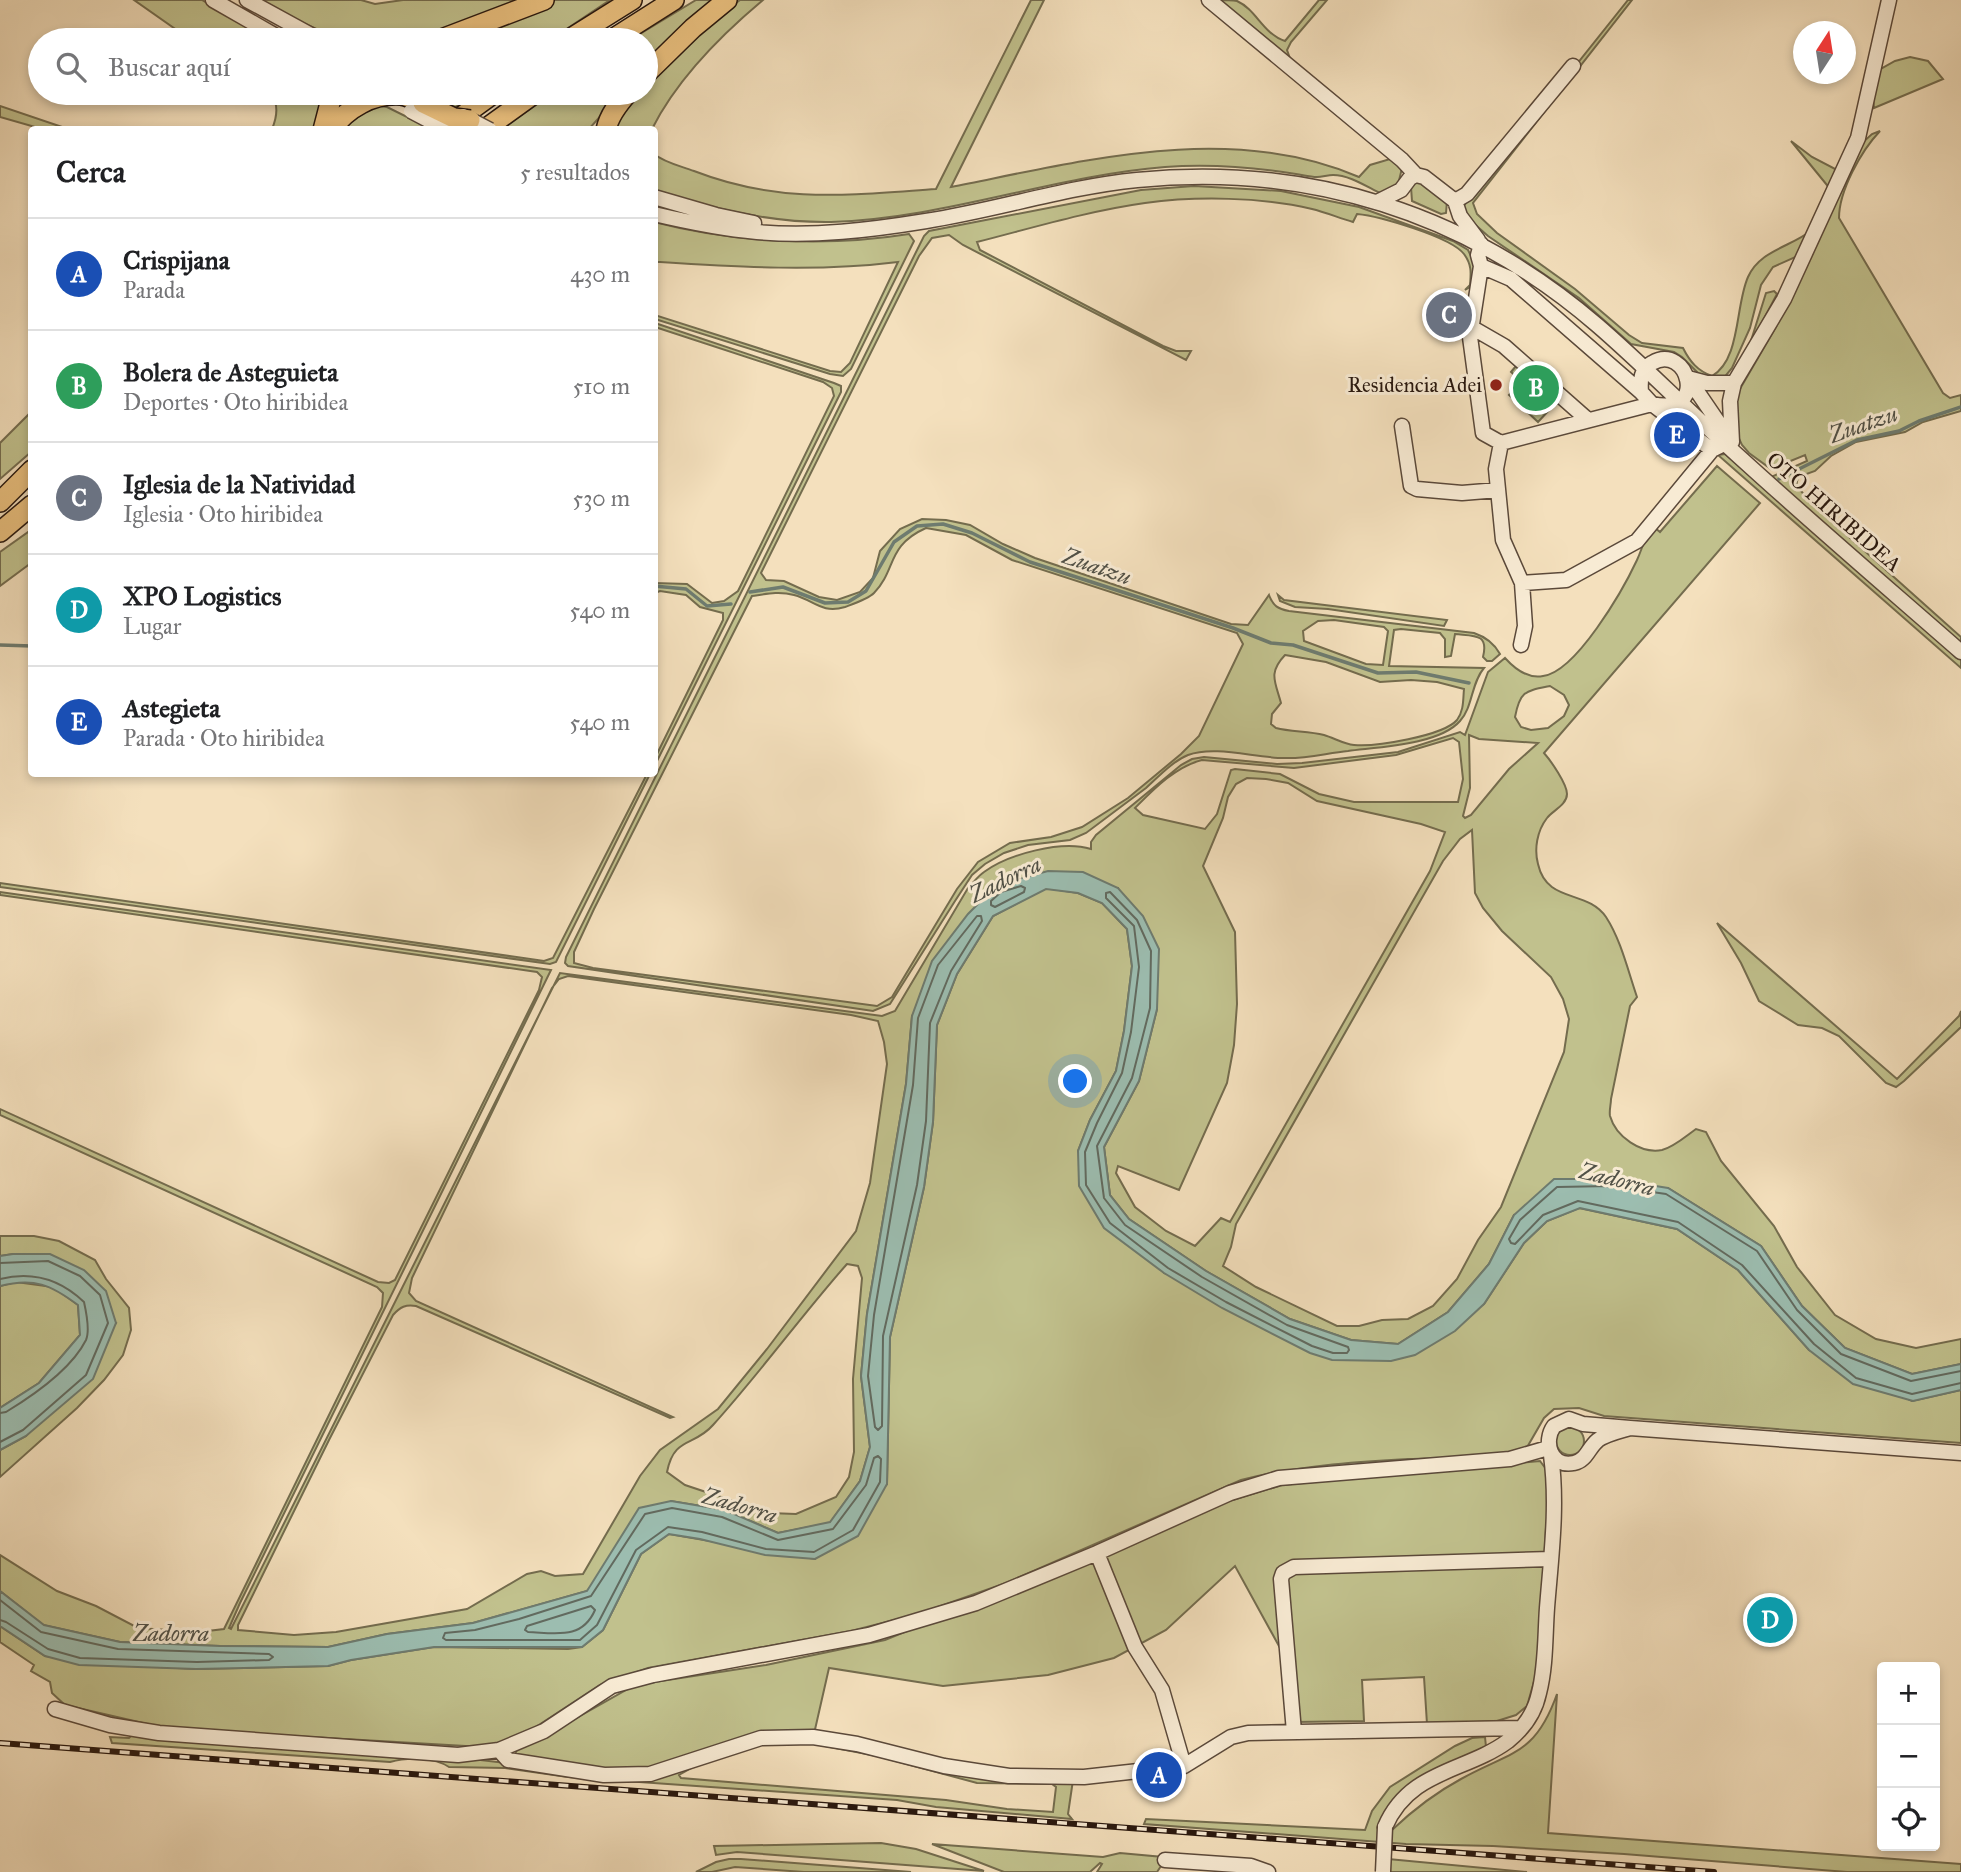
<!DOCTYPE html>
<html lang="es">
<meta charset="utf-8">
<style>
:root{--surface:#fff;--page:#f2f2f2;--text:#202124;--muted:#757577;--line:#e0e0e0;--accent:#111827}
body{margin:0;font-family:"IM FELL Great Primer",serif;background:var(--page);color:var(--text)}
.controls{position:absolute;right:21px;bottom:21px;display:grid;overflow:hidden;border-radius:7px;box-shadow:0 4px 10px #0003}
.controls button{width:63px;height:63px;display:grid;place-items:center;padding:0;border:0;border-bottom:2px solid var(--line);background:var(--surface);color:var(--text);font:35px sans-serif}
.compass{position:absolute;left:1793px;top:21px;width:63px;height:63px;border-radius:50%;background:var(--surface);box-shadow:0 4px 10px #0003;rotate:12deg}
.you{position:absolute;left:1076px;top:1082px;width:24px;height:24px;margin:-18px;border:5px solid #fff;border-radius:50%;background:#1a73e8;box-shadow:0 0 0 10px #1a73e833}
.badge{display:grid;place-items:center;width:46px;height:46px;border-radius:50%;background:var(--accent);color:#fff;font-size:23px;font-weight:700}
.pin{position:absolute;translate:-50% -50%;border:4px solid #fff;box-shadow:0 2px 7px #0006}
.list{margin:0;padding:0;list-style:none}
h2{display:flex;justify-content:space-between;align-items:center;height:91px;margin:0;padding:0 28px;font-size:30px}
h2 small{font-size:23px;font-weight:400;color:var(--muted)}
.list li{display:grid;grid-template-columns:46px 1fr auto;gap:21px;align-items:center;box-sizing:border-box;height:112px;padding:0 28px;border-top:2px solid var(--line)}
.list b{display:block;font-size:26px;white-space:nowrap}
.list p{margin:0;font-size:23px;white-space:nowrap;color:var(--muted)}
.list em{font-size:23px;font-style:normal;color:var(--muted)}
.icon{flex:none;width:38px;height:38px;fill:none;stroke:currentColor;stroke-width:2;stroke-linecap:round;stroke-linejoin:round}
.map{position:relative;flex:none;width:1961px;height:1872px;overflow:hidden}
.search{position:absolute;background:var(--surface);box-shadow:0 4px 10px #0003;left:28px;top:28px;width:630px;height:77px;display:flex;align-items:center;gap:18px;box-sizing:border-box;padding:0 24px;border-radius:38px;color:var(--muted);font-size:26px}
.panel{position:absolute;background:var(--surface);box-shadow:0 4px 10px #0003;left:28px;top:126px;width:630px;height:651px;border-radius:7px}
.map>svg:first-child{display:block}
.green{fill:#c1c18d;stroke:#746c4e;stroke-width:2;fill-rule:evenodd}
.water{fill:#9cbdb0;stroke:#6e7b6f;stroke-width:2}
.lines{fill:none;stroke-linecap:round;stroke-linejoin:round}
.shore{stroke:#626a5f;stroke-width:2}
.stream{stroke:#6e7b6f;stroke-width:3.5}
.minor-casing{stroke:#5b493a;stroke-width:17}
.highway-casing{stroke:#28170e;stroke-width:22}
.minor{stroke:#f8ebd4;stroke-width:14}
.highway{stroke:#eac07e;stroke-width:19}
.rail-casing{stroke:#28170e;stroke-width:6}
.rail{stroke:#f8ebd4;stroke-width:3.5;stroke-dasharray:10;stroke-linecap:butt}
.minor-bridge-casing{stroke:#5b493a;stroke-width:17;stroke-linecap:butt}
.highway-bridge-casing{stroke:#28170e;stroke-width:22;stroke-linecap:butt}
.minor-bridge{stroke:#f8ebd4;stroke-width:14}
.highway-bridge{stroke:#eac07e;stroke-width:19}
.poi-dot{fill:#8f2418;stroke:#f8ebd4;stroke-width:2.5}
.labels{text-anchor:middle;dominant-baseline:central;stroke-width:6;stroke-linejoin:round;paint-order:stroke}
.poi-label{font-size:21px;fill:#28170e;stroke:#f8ebd4;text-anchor:end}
.street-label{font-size:21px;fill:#28170e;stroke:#f8ebd4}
.water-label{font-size:23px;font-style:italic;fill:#515147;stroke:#f8ebd4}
</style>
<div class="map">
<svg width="1961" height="1872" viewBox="0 0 1961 1872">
<rect width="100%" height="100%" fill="#f4e0bd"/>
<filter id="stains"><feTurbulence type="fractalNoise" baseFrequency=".00286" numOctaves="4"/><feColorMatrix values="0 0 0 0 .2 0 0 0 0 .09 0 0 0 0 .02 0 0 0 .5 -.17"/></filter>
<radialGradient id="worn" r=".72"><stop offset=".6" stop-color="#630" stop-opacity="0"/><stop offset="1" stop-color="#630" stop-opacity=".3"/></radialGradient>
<path class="green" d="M134,0h68l67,40h-78z
M260,0h101l14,4 28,-4h123l-107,40h-78l-47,-21z
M554,0h56l-60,40h-94z
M696,0h23l-73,66v-26h-16z
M740,0h23c-43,36 -86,79 -111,129l-39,1 21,-34 3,-3h9v-9l72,-67z
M1031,0h13l-93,187c132,-26 279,-66 408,-10l11,-12 20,-6 12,9 -5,21 -15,5c-15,-7 -32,-19 -49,-19 -5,0 -11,2 -16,2 -7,0 -14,-2 -21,-3 -43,-7 -87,-10 -131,-7 -113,9 -221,52 -334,55 -61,1 -119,-14 -176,-31l-1,-37c11,9 27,12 40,17 85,33 154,24 242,18z
M1214,0c7,0 18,0 23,1 20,9 25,32 48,40l34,-41h8l-36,42 -4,8 5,14z
M1628,0h4l-159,203 4,11 20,19 78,56 54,46 13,8 41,5c7,14 15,23 29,28 29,-17 23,-70 36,-99 12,-27 43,-30 64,-47l-12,25 -27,12 -12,18 -11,43 -18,40 -9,11 -21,-2 -20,-20 -8,-5 -43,-8 -52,-46 -91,-62 -26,-23v-5z
M1910,57l18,4 15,18 -69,29 -1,-10 6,-28 16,-9z
M270,93h49l4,10 -6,26h-45c5,-12 7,-26 -2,-36z
M430,93h45l-49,36 -86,1 34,-25 13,2 26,13 21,-24z
M553,93h68l-32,36 -89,1z
M0,106l68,23h-26l-42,-12z
M1880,131c-19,20 -41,60 -41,87l104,175 7,5 11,-3v16l-38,11 -18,10 -49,10 -25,14 -16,15 -17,6 -2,9 24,25 141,126v8l-190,-168 36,-16 -2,-6 -34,14 -22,-16 -7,-8 -8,-17 3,-34 39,-67 86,-184 10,-9z
M1791,141l21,16 27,14 -8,19z
M1418,181l29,20 -1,12 -5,1 -29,-13 -1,-14z
M1194,186l87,5 78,16 94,34 15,9 10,20 -8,17 -5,3 5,-5c1,-12 2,-20 -6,-31 -13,-17 -85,-38 -107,-40l-4,8c-14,-4 -28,-10 -41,-13 -50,-12 -116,-13 -167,-6 -57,8 -113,25 -168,39l3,8 183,96 13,5h15l-5,9 -223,-115 -14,-10 -17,3 -13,18 -158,317 5,7 18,1 35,16 18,3 23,-8 13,-14 7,-27 20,-22 22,-10 24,1 24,5 33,19 32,14 196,66 17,1 21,-30c4,11 9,14 20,16l185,22c12,4 20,10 26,21l-8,7h-5l-4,-4c6,-24 -9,-21 -28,-23l-4,22 -6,1v-18l-5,-6 -39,-4 -7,1 -5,36 95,2c-13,15 -11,39 -24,53 -21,24 -82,26 -112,30 -21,2 -42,8 -64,7 -29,0 -69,-13 -96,-3 -15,6 -30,22 -42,33 -20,15 -40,30 -60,45l-16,7 -42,5 -24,8 -19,11 -13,11 -17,26 -65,103 -17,7 -305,-45 -3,-3 1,-6 358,-721 5,-5 212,-41zM926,528l40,7 46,25 225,73 6,11 -44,92 -18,18 -53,44 -46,29 -31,10 -41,6 -32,19 -21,27 -65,108 -15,9 -284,-38 -19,-5v-11l20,-43 158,-313c14,-2 27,-5 42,-1 20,5 27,19 51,12 8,-3 23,-8 29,-14 23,-24 12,-47 52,-65zM1334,620l50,7 4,4 -5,34 -17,-1 -62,-23 -1,-10 15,-10zM1285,655l41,7 54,20 31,-2 26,2 27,7c-1,10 0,22 -7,31 -14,16 -82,27 -103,25 -10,-1 -20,-7 -30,-10 -16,-4 -33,-3 -48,-7l-5,-4 1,-10 9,-11c-6,-22 -13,-30 4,-48z
M654,222c81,21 174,25 255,12l5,7 -63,128 -8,7 -13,-2 -175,-55v-4l175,56 11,1 9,-9 48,-101c-80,10 -159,5 -238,0h-5z
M1774,291l3,3 -28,53 17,-54z
M655,323l179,60 7,3v6l-186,373v-7l68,-138v-7l-23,-6 -14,-12 -26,-4 -5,2v-10l32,1 25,19 12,-2 14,-10 96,-195 -2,-8 -9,-6 -168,-55z
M1516,366l34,30 -5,6 6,6 -13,14 -29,-27 12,-14 -10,-9z
M31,412v40l-31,27v-36z
M1725,454l236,206v8l-243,-213z
M1717,466l43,37 -216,250c7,8 23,31 23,41 0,11 -15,17 -20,24 -10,13 -13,31 -9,46 9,40 49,25 68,53 15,23 22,54 31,80l-7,9 -19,93c0,5 -2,12 -1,17 6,21 31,38 52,34 12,-3 24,-14 34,-21l10,3 15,29 53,65 23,41 38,48 41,24 40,9 45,-9v25l-49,10 -67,-26 -43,-42 -41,-60 -93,-58 -154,27 -25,49 -41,48 -50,32 -47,-4 -61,-21 -84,-48 -77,-52 -19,-24 -6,-48 35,-66 18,-72 -39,-121 -121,-3 -85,131 -6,68 -39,230 -6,62 9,71 -10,34 -30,42 -52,10 -53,-23 -54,-9 -84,90 -114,32 -86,11 -59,13 -108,-1 -100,-4 -77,-17 -43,-34v-36l57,36 39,15 42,22 61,4 25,-3 158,-322 1,-14 -6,-6 -377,-172v-6l378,173 11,1 6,-3 144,-290 3,-13 -5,-5 -537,-77v-3l551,78 -311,633 -11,25 2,1 329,-656 322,43 13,-5 73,-123c5,-5 10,-12 16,-16 25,-18 77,-32 107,-23v-7l5,-7 85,-70 11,-6 12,-2 73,7 25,-1 96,-11 62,-20 5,3 23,-63 17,-14c9,10 23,21 38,18 33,-4 80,-86 94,-116 6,-13 7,-23 17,-33l6,5zM1550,686l14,9 5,10 -5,11 -16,12 -17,2 -10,-3 -6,-10c5,-26 10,-26 35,-31zM1469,735l10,4 59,4 -29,26 -38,46 -6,3 -2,-2 7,-28zM1453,738l6,4 4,37 -5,23h-104l-35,-8 -39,-20 -45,-5 -4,1 -14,44 -12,15 -62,-14 -8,-7c19,-19 40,-41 67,-48l92,8 102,-13zM1247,778l19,1 22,4 29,18 104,23 24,8 -15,39 -200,351 -9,-4 -26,28 -29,-15 -31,-24 -19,-34 2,-7 61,24 48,-107 7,-38 3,-41 -2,-72 -32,-66 20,-48 5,-21 8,-13zM1472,830l3,63 8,15 19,23 49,46 12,22 6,20 -5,33 -63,155 -23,33 -21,39 -24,27 -25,13 -26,1 -23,6h-22l-81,-39 -33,-21 8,-19 5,-23 207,-363 17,-22zM568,976l283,39 27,6 6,21 3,22 -17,119 -14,48 -89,118 -49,60 -58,41 -20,26 -57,98 -28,2 -14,-5 -14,3 -60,35 -131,23 -42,3 -56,-5v-5l91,-185 64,-125c7,-8 13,-11 23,-9l254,112 3,-1 -257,-116 -7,-8 3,-15 140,-290 7,-9zM847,1264l11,2 4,12 -9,101 1,73 -5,25 -13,20 -40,17 -27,-1 -84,-28 -18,-13c7,-36 27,-25 46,-47 47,-52 88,-109 134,-161z
M31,530v33l-31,23v-34z
M1278,595l6,5 163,20 -3,6 -116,-17 -33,-2 -15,-6z
M647,774h3l-94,188 -6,2 -550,-77v-4l544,78 9,-3z
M1046,888l32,5 24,10 25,26 5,37 -8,65 -8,40 -26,49 -12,31 86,122 226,88 94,-57 40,-61 23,-22 32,-13 98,21 61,41 71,80 103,51 49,-11v53l-357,-27 -25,-8 -25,1 -10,9 -18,31c-39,9 -78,9 -118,10 -55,3 -113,7 -167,21l-235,103 -88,31 -67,17 -203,37 -48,17 -78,51 -39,11 -314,-18 -104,-24 -13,-12 -2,-11 -19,-11 3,-6 -34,-23v-16l45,30 94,10 57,3 132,-3 23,-6 83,-13 134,2 14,-2 21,-17 38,-76 28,-20 146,25 72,-75 3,-147 34,-150 9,-65 4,-97 20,-51 36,-58z
M1717,923l180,156 62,-63 2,-5v16l-57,54 -8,6 -10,-4 -47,-47 -17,-8 -24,-3 -39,-24 -18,-38z
M0,1236h34l25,5 36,19 11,19 23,29 2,22 -8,25 -19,25 -27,28 -77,69v-27l26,-14 90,-113 -103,-69 -13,2z
M16,1282l37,5 25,18 2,30 -41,48 -39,25v-122z
M1556 1441a14 14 0 1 1 28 0a14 14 0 1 1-28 0Z
M1540,1461l12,16 -6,51 -6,107 -5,43 -8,28 -11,9 -19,6 -70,3 -3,-47 -62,3 2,41 -68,1 -11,-65 -50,-91 -69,64 -52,28 -66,17 -105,11 -114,-18 -15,66 -182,38 -117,-16 2,-8 29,-13 89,-50 131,-20 119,-25 331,-135 66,-20z
M1557,1694l-9,139 413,31v8h-114l-223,-18 -131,-8 -87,-2 -262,-20 2,-5 219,11 7,-19 18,-24 65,-41 17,-8 13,-1 1,10 -34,15 -60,41 -2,36 2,-9c21,-20 43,-37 69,-51 50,-28 74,-23 96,-85z
M133,1734l339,25 161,19 108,-32 48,-7 284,41 -5,34 4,5 -136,-12 -39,-7 -329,-23 -63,-9 -56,-1c-15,-10 -42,-10 -59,-5l-278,-19 -2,-6 19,1zM804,1742l73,14 100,27 75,1 4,3 -3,25 -46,-3 -61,-9 -265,-22 -2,-3 16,-9 67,-23z
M881,1843l35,6 68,22 -247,-19 -21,3 -2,-9z
M932,1844l171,13 17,-4 43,4v6l-6,9h-60l5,-8 -2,-1 -10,9h-86z
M729,1859h12l170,13h-107l-69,-5 -23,5h-16l20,-10z
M1388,1859l139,13h-140z"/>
<path class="water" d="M1048,871l35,1 35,16 25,28 16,33 -2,60 -18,72 -35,66 6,48 19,24 77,52 84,48 61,21 47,4 50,-32 41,-48 25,-49 40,-36h58l56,9 93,58 41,60 43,42 67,26 49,-10v26l-48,11 -60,-17 -44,-34 -71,-80 -61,-41 -97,-21 -33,13 -23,22 -40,61 -29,27 -40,24 -24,6 -59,-1 -22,-7 -88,-45 -58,-35 -60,-45 -25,-42 -1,-35 12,-31 26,-49 8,-40 8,-65 -5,-37 -25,-26 -24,-10 -32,-4 -53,27 -36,58 -20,51 -4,97 -9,65 -34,150 -3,147 -29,52 -43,23 -50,-4 -65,-16 -31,-5 -28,20 -38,76 -21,17h-148l-83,13 -23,6 -132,3 -117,-4 -34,-9 -45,-30v-35l44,34 76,17 100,4 108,1 59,-13 86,-11 114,-32 52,-83 32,-7 54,9 53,23 52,-11 30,-41 10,-34 -9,-71 6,-62 39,-230 6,-68 20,-55 36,-47 29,-29z
M13,1254h37l34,16 22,21 10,32 -23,56 -67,57 -26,14v-42l39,-25 41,-48 -2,-30c-27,-20 -44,-28 -78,-19v-30z"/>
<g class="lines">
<path class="shore" d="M1021,886l4,2 -1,4 -29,15 -4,-2v-4l10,-9z
M1110,892l27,28 14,31 -1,57 -18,70 -35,68 7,52 21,27 77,52 85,48 61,22 1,3 -2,3h-14l-21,-7 -86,-44 -58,-34 -58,-45 -24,-38 -1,-33 12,-29 25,-50 9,-41 8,-65 -5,-41 -28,-28v-5z
M977,916h4l1,5 -31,50 -21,52 -4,98 -9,64 -34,151 -1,90 -4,4 -3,-3 -7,-51 6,-61 39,-230 5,-67 20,-53z
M0,1263l48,-2 32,15 20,19 8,28 -22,52 -63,55 -23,12
M0,1279c32,-8 60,0 84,23 2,9 6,29 2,38 -15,30 -52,55 -80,72l-6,1
M1961,1371l-50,10 -70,-27 -44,-44 -40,-59 -91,-57 -55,-8 -54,1 -37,33 -11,19 2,4 4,1 28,-29 35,-14 100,21 64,43 72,79 42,34 56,16 49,-11
M878,1456l3,3 -1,23 -27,48 -39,22 -48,-3 -64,-17 -34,-5 -32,23 -39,75 -17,15h-134l-3,-2 2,-5 30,-3 44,-11 72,-23 54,-82 27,-6 50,9 56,23 55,-11 33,-44 8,-27z
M0,1600l41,32 77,17 151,5 4,3 -4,3 -72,2 -117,-4 -32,-9 -42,-27 -6,-2
M591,1606l4,4c-13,30 -39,23 -67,22l-3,-2 2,-4z"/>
<path class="stream" d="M1779,479l78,-39 42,-9 20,-10 42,-14
M654,586l32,3 21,17 24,-2
M750,592l33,-5 42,16 23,-1 18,-11 28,-49 23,-16 26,-2 29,9 58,29 203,66 38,15 22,2 85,28 38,-1 53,11
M0,645l32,1"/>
<defs>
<path id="minor" d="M213,0l70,40
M247,0l73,40
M1209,0l193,160 14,15
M654,197l62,18 38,8
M1455,201l12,-7 106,-128
M1377,202l24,-12 9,-12 6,-3 8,2 31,24 5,15 18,24
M654,214c34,8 68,15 103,18 56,5 114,-2 169,-11 71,-11 140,-34 211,-41 172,-17 330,33 460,145 43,37 83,78 125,116 78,72 159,141 239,211
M1481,244l-3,11 3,11 -11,71 13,96 18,10 151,-39c58,13 36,-62 0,-41 -11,6 -12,17 -11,29
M1481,266l30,13 130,113 11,12 60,46
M1471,327l33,19 84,74
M1688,378l43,63
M1688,378l19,5h27
M1402,426l9,60 6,3 45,4 36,-3
M1732,442l-2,-41 4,-18 50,-84 74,-161 31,-138
M1501,443l-5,26 7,71 19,43 3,43 -4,19
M1522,583l44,-3 71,-39 75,-91 8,-4
M1630,1428c-10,3 -24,6 -32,12 -10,8 -11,20 -24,23 -24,5 -31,-22 -20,-37l15,-7 14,5 47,4 331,25
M1097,1553l38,94 27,43 22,76
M55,1709l55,16 49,8 299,22 41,-5 45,-19 68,-45 41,-11 216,-40 107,-32 121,-50 133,-60 49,-15 231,-19 38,-11
M1294,1732l-13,-153 2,-6 11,-6 257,-8
M499,1750l9,10 96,15 46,-1 111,-36 52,-1 44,7 87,22 65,10 75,1 100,-11 47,-29 17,-4 273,-5
M1385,1827c24,-57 81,-55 123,-86 15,-12 27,-29 31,-48 7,-27 6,-57 8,-85 4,-51 11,-102 4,-153
M1165,1860l86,6 17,6"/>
<path id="highway" d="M439,40l105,-40
M568,40l64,-40
M611,40l63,-40
M646,74l47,-46 34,-28
M450,125l44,-32
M323,130l7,-27 -3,-10
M331,130c16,-22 42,-37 70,-35 7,1 15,5 22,8
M484,130l51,-37
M606,130c3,-15 13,-27 22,-37
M0,502l32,-32
M0,532l32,-27"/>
</defs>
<use href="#minor" class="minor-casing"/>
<use href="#highway" class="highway-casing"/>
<use href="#minor" class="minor"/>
<use href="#highway" class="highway"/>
<defs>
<path id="rail" d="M0,1743l1714,129"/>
</defs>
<use href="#rail" class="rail-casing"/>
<use href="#rail" class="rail"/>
<defs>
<path id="minor-bridge" d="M411,111l36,19
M463,116l27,14
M1383,1872l2,-45"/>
<path id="highway-bridge" d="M423,103l31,15 16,2"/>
</defs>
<use href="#minor-bridge" class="minor-bridge-casing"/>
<use href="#highway-bridge" class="highway-bridge-casing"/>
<use href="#minor-bridge" class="minor-bridge"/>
<use href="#highway-bridge" class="highway-bridge"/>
</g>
<circle class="poi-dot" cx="1496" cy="385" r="7"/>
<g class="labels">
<g class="poi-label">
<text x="1482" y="385">Residencia Adei</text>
</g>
<g class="street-label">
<text transform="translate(1834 512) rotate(41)">OTO HIRIBIDEA</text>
</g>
<g class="water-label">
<text transform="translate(1863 424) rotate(-19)">Zuatzu</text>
<text transform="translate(1097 566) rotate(19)">Zuatzu</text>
<text transform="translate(1005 879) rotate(-26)">Zadorra</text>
<text transform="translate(1617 1179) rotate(14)">Zadorra</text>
<text transform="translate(740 1505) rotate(16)">Zadorra</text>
<text x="171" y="1633">Zadorra</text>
</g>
</g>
<rect width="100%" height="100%" filter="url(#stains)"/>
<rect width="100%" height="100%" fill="url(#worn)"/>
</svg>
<div class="controls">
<button>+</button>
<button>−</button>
<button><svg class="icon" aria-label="locate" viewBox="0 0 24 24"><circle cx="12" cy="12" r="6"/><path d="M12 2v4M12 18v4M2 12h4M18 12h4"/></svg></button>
</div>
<svg class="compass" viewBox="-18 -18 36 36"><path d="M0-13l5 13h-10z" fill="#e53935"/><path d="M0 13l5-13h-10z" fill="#757577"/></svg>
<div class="you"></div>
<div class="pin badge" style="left:1159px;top:1775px;background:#1a4fb4">A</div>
<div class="pin badge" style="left:1536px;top:388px;background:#2e9e5b">B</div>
<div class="pin badge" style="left:1449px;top:315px;background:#6b7280">C</div>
<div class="pin badge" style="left:1770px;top:1620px;background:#0f9aa8">D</div>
<div class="pin badge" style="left:1677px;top:435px;background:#1a4fb4">E</div>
<div class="search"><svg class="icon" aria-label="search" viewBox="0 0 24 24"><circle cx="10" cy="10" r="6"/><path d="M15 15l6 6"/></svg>Buscar aquí</div>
<section class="panel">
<h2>Cerca<small>5 resultados</small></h2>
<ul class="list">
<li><span class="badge" style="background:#1a4fb4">A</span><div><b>Crispijana</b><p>Parada</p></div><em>430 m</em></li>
<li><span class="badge" style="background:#2e9e5b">B</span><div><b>Bolera de Asteguieta</b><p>Deportes · Oto hiribidea</p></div><em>510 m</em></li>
<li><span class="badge" style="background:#6b7280">C</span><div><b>Iglesia de la Natividad</b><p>Iglesia · Oto hiribidea</p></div><em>530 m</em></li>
<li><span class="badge" style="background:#0f9aa8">D</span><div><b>XPO Logistics</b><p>Lugar</p></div><em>540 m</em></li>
<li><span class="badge" style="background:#1a4fb4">E</span><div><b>Astegieta</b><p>Parada · Oto hiribidea</p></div><em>540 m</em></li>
</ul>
</section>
</div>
